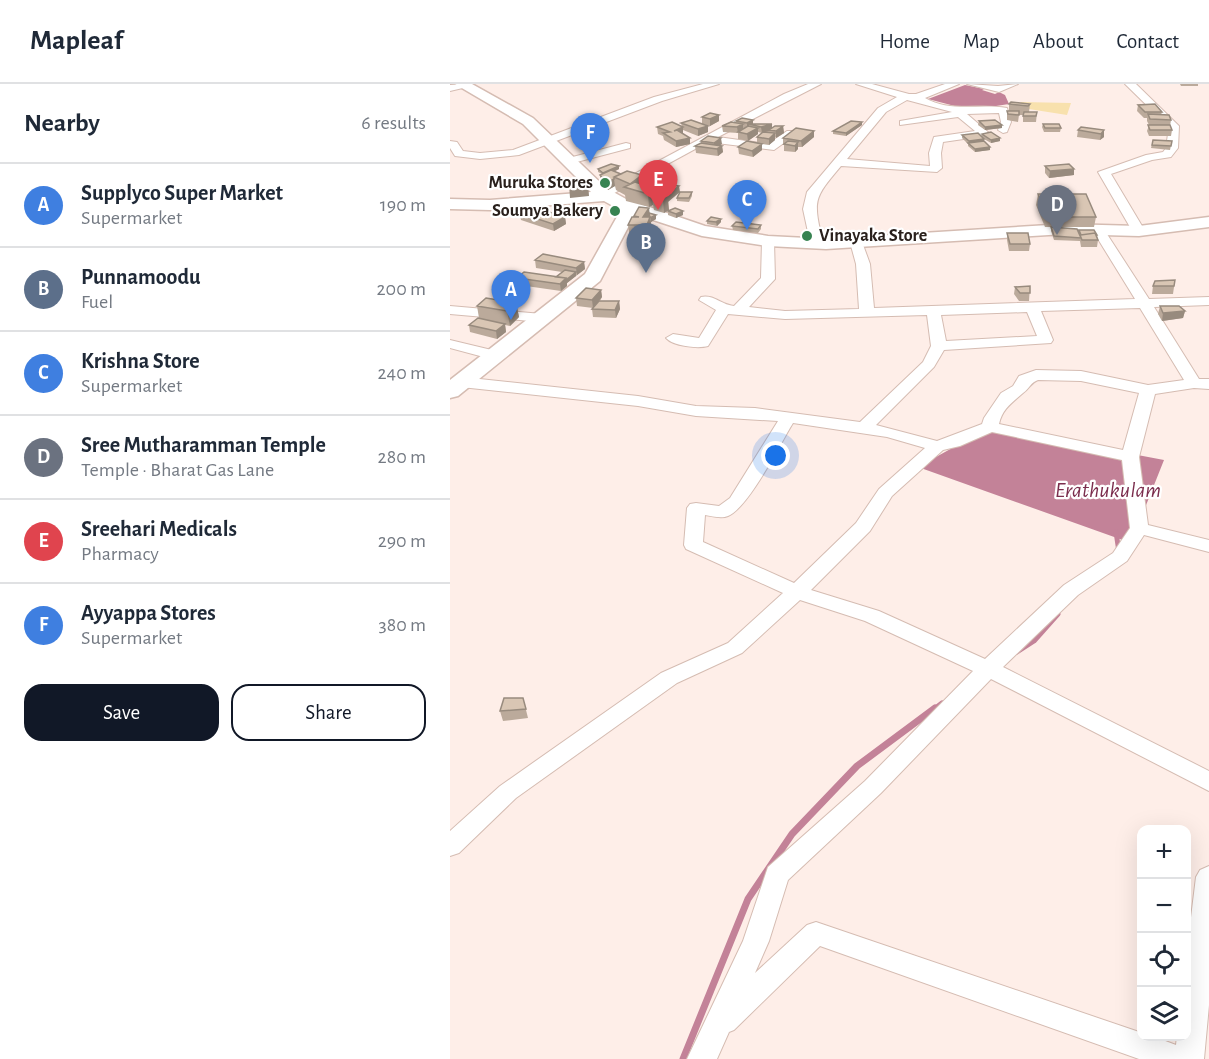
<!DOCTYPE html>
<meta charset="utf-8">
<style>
:root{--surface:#fff;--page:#f6f6f7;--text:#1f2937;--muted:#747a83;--line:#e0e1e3;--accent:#111827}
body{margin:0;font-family:"Alegreya Sans",sans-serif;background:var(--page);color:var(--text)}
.controls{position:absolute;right:18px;bottom:18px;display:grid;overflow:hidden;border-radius:12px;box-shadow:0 6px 24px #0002}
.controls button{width:54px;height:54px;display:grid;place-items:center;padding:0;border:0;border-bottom:2px solid var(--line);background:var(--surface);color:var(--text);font:30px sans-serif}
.you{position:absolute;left:326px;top:372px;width:21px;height:21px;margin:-15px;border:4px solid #fff;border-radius:50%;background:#1a73e8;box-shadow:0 0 0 9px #1a73e833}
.badge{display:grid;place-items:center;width:39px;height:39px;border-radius:50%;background:var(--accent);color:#fff;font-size:20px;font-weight:700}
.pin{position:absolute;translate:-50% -50px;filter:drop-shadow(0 2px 3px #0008)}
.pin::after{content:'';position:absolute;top:32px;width:21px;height:18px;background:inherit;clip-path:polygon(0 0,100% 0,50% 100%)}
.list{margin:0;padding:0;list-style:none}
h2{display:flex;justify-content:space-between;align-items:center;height:78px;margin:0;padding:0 24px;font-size:26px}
h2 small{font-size:20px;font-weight:400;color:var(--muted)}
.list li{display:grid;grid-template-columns:39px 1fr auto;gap:18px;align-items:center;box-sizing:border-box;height:84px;padding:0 24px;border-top:2px solid var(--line)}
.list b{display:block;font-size:22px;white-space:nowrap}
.list p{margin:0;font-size:20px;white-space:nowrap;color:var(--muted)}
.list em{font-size:20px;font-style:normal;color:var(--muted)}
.actions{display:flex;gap:12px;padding:18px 24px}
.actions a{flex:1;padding:14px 0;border:2px solid var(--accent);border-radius:18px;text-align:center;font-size:21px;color:var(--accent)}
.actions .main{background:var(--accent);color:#fff}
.icon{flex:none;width:33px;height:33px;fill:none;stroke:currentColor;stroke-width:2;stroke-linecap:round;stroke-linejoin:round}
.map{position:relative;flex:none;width:759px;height:975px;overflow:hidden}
header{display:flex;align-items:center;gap:36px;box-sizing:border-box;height:84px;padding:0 30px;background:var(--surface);border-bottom:2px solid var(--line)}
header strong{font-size:28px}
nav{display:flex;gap:33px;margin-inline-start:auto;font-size:21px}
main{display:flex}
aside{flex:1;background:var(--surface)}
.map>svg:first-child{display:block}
.green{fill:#f8e1ad}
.water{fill:#c38298}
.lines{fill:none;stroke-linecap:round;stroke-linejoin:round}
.stream-far1{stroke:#c38298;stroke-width:5}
.stream{stroke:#c38298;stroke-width:7}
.street-casing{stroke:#d5bcb2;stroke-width:2}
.secondary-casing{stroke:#d5bcb2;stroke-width:3}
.street{fill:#fff;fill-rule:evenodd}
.secondary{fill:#fff;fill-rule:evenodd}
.wall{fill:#bbaa9b}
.shaded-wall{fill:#988b7e}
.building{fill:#d9c6b4;stroke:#988b7e;stroke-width:1.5}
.poi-dot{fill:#378351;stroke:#fff;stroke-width:2}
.labels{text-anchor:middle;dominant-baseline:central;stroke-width:4.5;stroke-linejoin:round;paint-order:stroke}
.far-poi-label{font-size:18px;font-weight:bold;fill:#29201c;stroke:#fff;text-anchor:end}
.water-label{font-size:22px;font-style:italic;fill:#7b2d4d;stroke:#fff}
</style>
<header>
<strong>Mapleaf</strong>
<nav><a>Home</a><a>Map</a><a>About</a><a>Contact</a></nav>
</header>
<main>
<aside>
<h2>Nearby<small>6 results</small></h2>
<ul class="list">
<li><span class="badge" style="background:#3f7fe0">A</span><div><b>Supplyco Super Market</b><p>Supermarket</p></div><em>190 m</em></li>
<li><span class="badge" style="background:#5c6f8a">B</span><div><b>Punnamoodu</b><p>Fuel</p></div><em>200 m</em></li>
<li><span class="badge" style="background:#3f7fe0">C</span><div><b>Krishna Store</b><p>Supermarket</p></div><em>240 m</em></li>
<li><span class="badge" style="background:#6b7280">D</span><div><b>Sree Mutharamman Temple</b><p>Temple · Bharat Gas Lane</p></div><em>280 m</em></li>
<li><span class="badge" style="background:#e0444e">E</span><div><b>Sreehari Medicals</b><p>Pharmacy</p></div><em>290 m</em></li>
<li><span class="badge" style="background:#3f7fe0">F</span><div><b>Ayyappa Stores</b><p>Supermarket</p></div><em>380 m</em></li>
</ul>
<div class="actions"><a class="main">Save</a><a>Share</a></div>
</aside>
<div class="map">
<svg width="759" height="975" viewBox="0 0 759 975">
<rect width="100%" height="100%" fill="#feeee8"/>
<path class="green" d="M571,18l50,1 -4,12 -51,-8z"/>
<path class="water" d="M515,1l19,4 -2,1 13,4 4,-2 6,3 4,9 -39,6 -42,-11z
M540,343l174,33 -33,83 -213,-76z"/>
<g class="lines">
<path class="stream-far1" d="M666,448l3,20
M567,568l17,-11 24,-27
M483,626l9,-7"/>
<path class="stream" d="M233,975l65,-160 44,-65 65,-68 78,-58"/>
<defs>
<path id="street" d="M18,0l-1,3 -17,4v-6z
M253,0h16l-57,17 -143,54 -39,4 -25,-3 -5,-8v-7l7,1 6,9 17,2 33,-3 141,-53z
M358,0h13l-103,53 50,7 19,-13h8v4l-21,15 -66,-8 -101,55h-8l-2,-3 187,-100z
M406,0h16l37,10h7l29,-10h14l-34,14c26,15 54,5 82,10l4,14 -4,10 -4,1 -5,-3 3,-8 -2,-9 -32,1 22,19 -5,3 -41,6 -2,11 1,15 -5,4 -96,-6c-28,33 -28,34 -18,77l-7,4 -5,-1 -8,-37 4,-17 71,-84 19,-11zM457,16l45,12 -52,9v4l58,-8 17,14 -41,6 -5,16 1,13 -83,-7 39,-47z
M517,0l31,2 20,-2 -19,8z
M675,0h11l43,42 -1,22 -7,9 -19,3 -41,14 34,57 -6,4 -5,-1 -36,-62 48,-17 17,-3 3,-4 3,-21z
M176,59l4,1v4l-61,16 -6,-3 2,-2z
M649,143l6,4 44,68 60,-2v8l-55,2 45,72h10v10l-15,-1 -39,6 -16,63 9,68 61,15v12l-65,-17 -17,26 -49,34 -75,72 206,104v20l-218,-112 -110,114 -93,87 -19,61 -14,32 52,-48 9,-3 326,111v3h10l24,9 1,-9h9v-78l10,-81 4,-7 9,-4v139l-5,54h-65l-319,-113 -86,84 -5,2 -12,27h-30l56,-118 25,-74 97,-86 108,-110 -108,-50 -65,-21 -58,53 -65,30 -161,115 -57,55 -9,3v-25l50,-45 161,-113 67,-30 55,-50 -97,-44 -2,-4 3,-37 3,-4 6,-1 23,3 11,-8 48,-77 -82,-5 -58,-10 -177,-19 -8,-5 8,-5 177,19 58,10 59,2 105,14 63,-60 8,-16 -4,-31 -142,4 -57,-5 -20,32c-10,3 -35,0 -42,-8l7,-4 26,4 17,-28 -17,-10 2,-3c12,-3 21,8 33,9l27,-28 1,-37 6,-4 6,4 1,38 -26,28 36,4 74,-2 -3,-45 -6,-22 6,-4 6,4 8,22 4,44 261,-9 -42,-68zM690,224l44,72 -36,5 -67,-14 -45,-1 -17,6 -6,10 -12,7 -17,25 -2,6 -45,17 -61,-16 58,-58 10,-17 107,-7 2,-3 -12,-29zM577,228l10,24 -91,5 -5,-26zM588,296l43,1 58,12 -16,57 -124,-26c3,-15 14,-22 24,-31 7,-5 7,-10 15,-13zM343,339l94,14 38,11 -46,41 -23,34 -62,60 -91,-41 2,-27c7,1 16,4 23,1 21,-9 52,-72 65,-93zM542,348l130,28 8,68 -17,25 -49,32 -79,74 -106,-48 -68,-21 59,-59 22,-35 51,-46 17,-4z
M0,222l92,8 7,4 -7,4 -92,-8z
M0,256l50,12 3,3 -8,5 -45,-12z"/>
<path id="secondary" d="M5,0h17l61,34 73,70 20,11 79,27 63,10 58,3 239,-15 74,2 70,-9v10l-70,9 -74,-2 -239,15 -58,-3 -66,-10 -67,-22 -35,67 -142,115 -8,2v-18l135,-106 33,-59 -5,-9 -9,-5 -114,9 -40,-1v-10l40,1 101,-8 -68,-68z"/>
</defs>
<use href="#street" class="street-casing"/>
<use href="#secondary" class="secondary-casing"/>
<use href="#street" class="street"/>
<use href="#secondary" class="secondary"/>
</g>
<path class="wall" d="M730,0h18v2h-17z
M559,20h21l-1,8h8l-1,10h-13v-7h-4l-1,7 -11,-2v-9h2z
M688,21l24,7 -1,3 10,5 -1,6 2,4 -1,6h-22l-2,-5 2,-6 -2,-4v-3h-3l-7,-7z
M269,31v6l-9,5 -8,-2v-7z
M303,36v4h19v4l11,-2 1,7 -8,5 -1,-1v3l-6,5 -7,-1v6l-9,7 -14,-3 -1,-7 19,-4v-6l5,-4 -4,-1v2l-10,7 -10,-2v-6l-15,-1 -1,-6 14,-3v-2z
M529,37l23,4v3l-17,2 -7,-5z
M231,39l27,3v6l-10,4 -15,-6 -1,4 8,10 -14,3 -12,-7 -1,-4 -5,-2 -1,-7h25z
M593,40l18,4 -1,4h-16l-2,-5z
M412,41l-16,11 -13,-2v-3z
M628,46h26v7l-4,3 -23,-3z
M532,50l18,7 -9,2 -7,-4v3l6,5v3l-15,2 -7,-6v-2l-6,-6v-3l19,1z
M364,53l-12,10h-4v2l-3,3 -11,-1v-6h-1v-7z
M703,56l19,1 -2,9 -19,-2z
M251,57l21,3 -2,1 2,1 1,6 -5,4 -22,-3 -1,-7 6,-3z
M595,82l29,9 -25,3 -4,-5z
M148,85h21l-5,3 7,2 21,1 1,10 14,7 10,-8 2,26 -5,3 -10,-3 -1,-5 -4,2 -23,-6 -1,-6 -9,-5 -1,-4 -7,4 -8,-8v-7l2,-1 -4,-2z
M242,108v4l-3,6 -12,-1v-3z
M588,110l58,23 -2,10h-41l26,5v-2l18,5 1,5 -1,7h-16l-1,-6 -26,-1 -3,-9v-4h-6l-9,-22z
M199,124v5l7,6 -5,3 1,9 -4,8h-18l-2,-14 6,-8v-1z
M218,127h15v4l-7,3 -8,-3z
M69,129l46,4 1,7 -12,7 -33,-11z
M257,137l14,1 -4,4 -10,-2z
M311,141v4l-3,4 -25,-3 -1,-4z
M557,149l23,11 -1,7h-20l-2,-11z
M85,176l49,2 1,7 -18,14v3l-6,5 -42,-6 -2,-7 39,-1 6,-5 -26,-4z
M725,196l-2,14h-21l1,-8z
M580,202l-1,15h-10l-5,-7 1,-7z
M151,206l1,7 -2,4h19l1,8 -4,9 -23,-1 -1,-8 1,-1 -16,-2 -1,-8z
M66,219l3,14 -9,9 -5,-1 1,7 -9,7 -27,-7 -1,-7 10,-7 -2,-12z
M710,222l25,5 -2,7 -21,3 -4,-7z
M73,614l5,20 -25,3 -3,-10z"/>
<path class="shaded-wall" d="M269,31v6l-9,5v-7z
M303,36v5l-4,-1v4l-2,2v-7z
M412,38v3l-16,11v-3z
M293,40v7l-5,1v1l-1,-6z
M322,40v6l-10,3 -1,-6z
M552,41v3l-17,2v-3z
M258,42v6l-10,4v-7z
M333,42l1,7 -8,5v-7z
M233,43v6l-9,4v-6z
M308,44v6l-10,7 -1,-7z
M654,46v7l-4,3 1,-6z
M364,47v6l-12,10 -1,-6z
M325,49v7l-6,5v-6z
M240,54v6l-14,3v-6z
M271,54l1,6 -8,5v-6z
M550,54v3l-9,2v-3z
M534,55v3l-15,2v-3z
M348,58v7l-3,3v-6z
M312,60v6l-9,7 -1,-6z
M272,62l1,6 -5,4 -1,-7z
M540,63v3l-15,2v-3z
M169,82v3l-15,7 -1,-3z
M624,85v6l-25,3 1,-7z
M192,91l1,13 -13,-4z
M164,95l1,7 -7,4 -1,-7z
M138,98l1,14 -19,2 -1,-14z
M229,102l1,6 -12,10 1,8 -5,3 -1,-14z
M207,105v9l-5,-2 1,9 -4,2 -1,-13z
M199,124l3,23 -4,8 -1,-14 -4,-8z
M233,127v4l-7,3v-4z
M206,131v4l-5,3v-4z
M115,133l1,7 -12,7 -1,-7z
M271,135v3l-4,4 -1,-4z
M134,178l1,7 -8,6 -1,-7z
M126,188v4l-9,7v3l-6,5 -1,-7 6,-6z
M151,206l1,7 -9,11 -1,-8z
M169,217l1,8 -4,9 -1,-8z
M66,219l3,14 -9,9 -3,-15z
M735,227l-2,7 -21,3 1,-8z
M55,240l1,8 -9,7 -1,-8z"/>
<path class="building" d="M561,18l19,2 -2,2 -19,-2z
M705,20l7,8h-17l-7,-7z
M557,27h12v4l-11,-1z
M574,28h13l-1,4h-13z
M260,29l9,2 -9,4 -8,-2z
M698,30l21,1 2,5 -21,-1z
M292,34l11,2 -6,3 -11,-2z
M241,36l17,6 -10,3 -17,-6z
M545,36l7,5 -17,2 -6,-6z
M401,37l11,1 -16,11 -13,-2z
M222,38l11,5 -9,4 3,-1 13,8 -14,3 -13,-8 7,-1 -13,-5z
M281,38l12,2 -6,3 -15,-1z
M299,40h23l-11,3z
M593,40h16l2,4h-16z
M698,41h22l2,5h-22z
M298,42l10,2 -11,6 -9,-2z
M325,42h8l-7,5 -7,-1z
M631,43l23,3 -3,4 -23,-4z
M346,44l18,3 -13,10 -18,-3z
M313,48l12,1 -6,6 -12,-2z
M541,48l9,6 -9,2 -9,-6z
M528,49l6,6 -15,2 -7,-6z
M258,52l13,2 -7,5 -13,-2z
M703,56l19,1 -1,5 -19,-1z
M297,57l15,3 -10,7 -14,-4z
M338,57l10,1 -3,4 -11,-2z
M534,57l6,6 -15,2 -7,-6z
M251,59l21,3 -5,3 -22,-3z
M161,80l8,2 -16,7 -5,-4z
M619,80l5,5 -24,2 -5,-5z
M161,86l10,4 -7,3v2l-7,4 -7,-8z
M177,87l15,4 -12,9 -16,-7z
M136,96l2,2 -19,2v-2z
M185,98l22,7 -9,5 -24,-7z
M217,100l12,2 -13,10 -5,-1 1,-1 -5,-1z
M230,108h12l-3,6h-12z
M207,110l11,3 -5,2 -11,-3z
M588,110h48l10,23h-50z
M83,123l32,10 -12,7 -34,-11z
M189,123l10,1 -6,9h7l-3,8h-19l4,-8h7l-5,-1z
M225,124l8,3 -7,3 -8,-3z
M199,129l7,2 -6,3z
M261,133l10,2 -5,3 -9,-1z
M286,138l25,3 -3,4 -26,-3z
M601,143l26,2 4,9 -27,-2z
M629,146h15l3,5h-1l-1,-2 -14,2z
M557,149h21l2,11h-20z
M645,149l3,7h-16l-2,-5z
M93,170l41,8 -8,6 -41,-8z
M115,186l11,2 -10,8v-2l-10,-1z
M74,188l42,6 -6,6 -43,-6z
M725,196l-1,6h-21l2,-5z
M580,202v7h-10l-5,-6z
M136,204l15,2 -9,10 -16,-2z
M36,214l30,5 -9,8 -30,-5z
M149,217h20l-4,9 -23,-1z
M710,222h19l6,5 -22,2z
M28,234l27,6 -9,7 -27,-6z
M54,614h19l3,11 -26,2z"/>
<g class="poi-dot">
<circle cx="155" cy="99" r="6"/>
<circle cx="165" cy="127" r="6"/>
<circle cx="357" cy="152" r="6"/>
</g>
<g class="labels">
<g class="far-poi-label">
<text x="143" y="99">Muruka Stores</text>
<text x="153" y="127">Soumya Bakery</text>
<text x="369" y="152" text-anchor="start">Vinayaka Store</text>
</g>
<g class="water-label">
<text x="658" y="406">Erathukulam</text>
</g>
</g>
</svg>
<div class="controls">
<button>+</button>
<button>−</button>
<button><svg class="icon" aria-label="locate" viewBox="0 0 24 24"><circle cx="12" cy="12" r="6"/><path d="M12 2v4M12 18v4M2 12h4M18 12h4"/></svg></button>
<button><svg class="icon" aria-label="layers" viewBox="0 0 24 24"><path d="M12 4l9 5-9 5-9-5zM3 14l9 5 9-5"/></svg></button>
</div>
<div class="you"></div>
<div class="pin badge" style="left:61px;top:236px;background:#3f7fe0">A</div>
<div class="pin badge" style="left:196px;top:189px;background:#5c6f8a">B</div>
<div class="pin badge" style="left:297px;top:146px;background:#3f7fe0">C</div>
<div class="pin badge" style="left:607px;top:151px;background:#6b7280">D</div>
<div class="pin badge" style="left:208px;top:126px;background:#e0444e">E</div>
<div class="pin badge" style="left:140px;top:79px;background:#3f7fe0">F</div>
</div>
</main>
